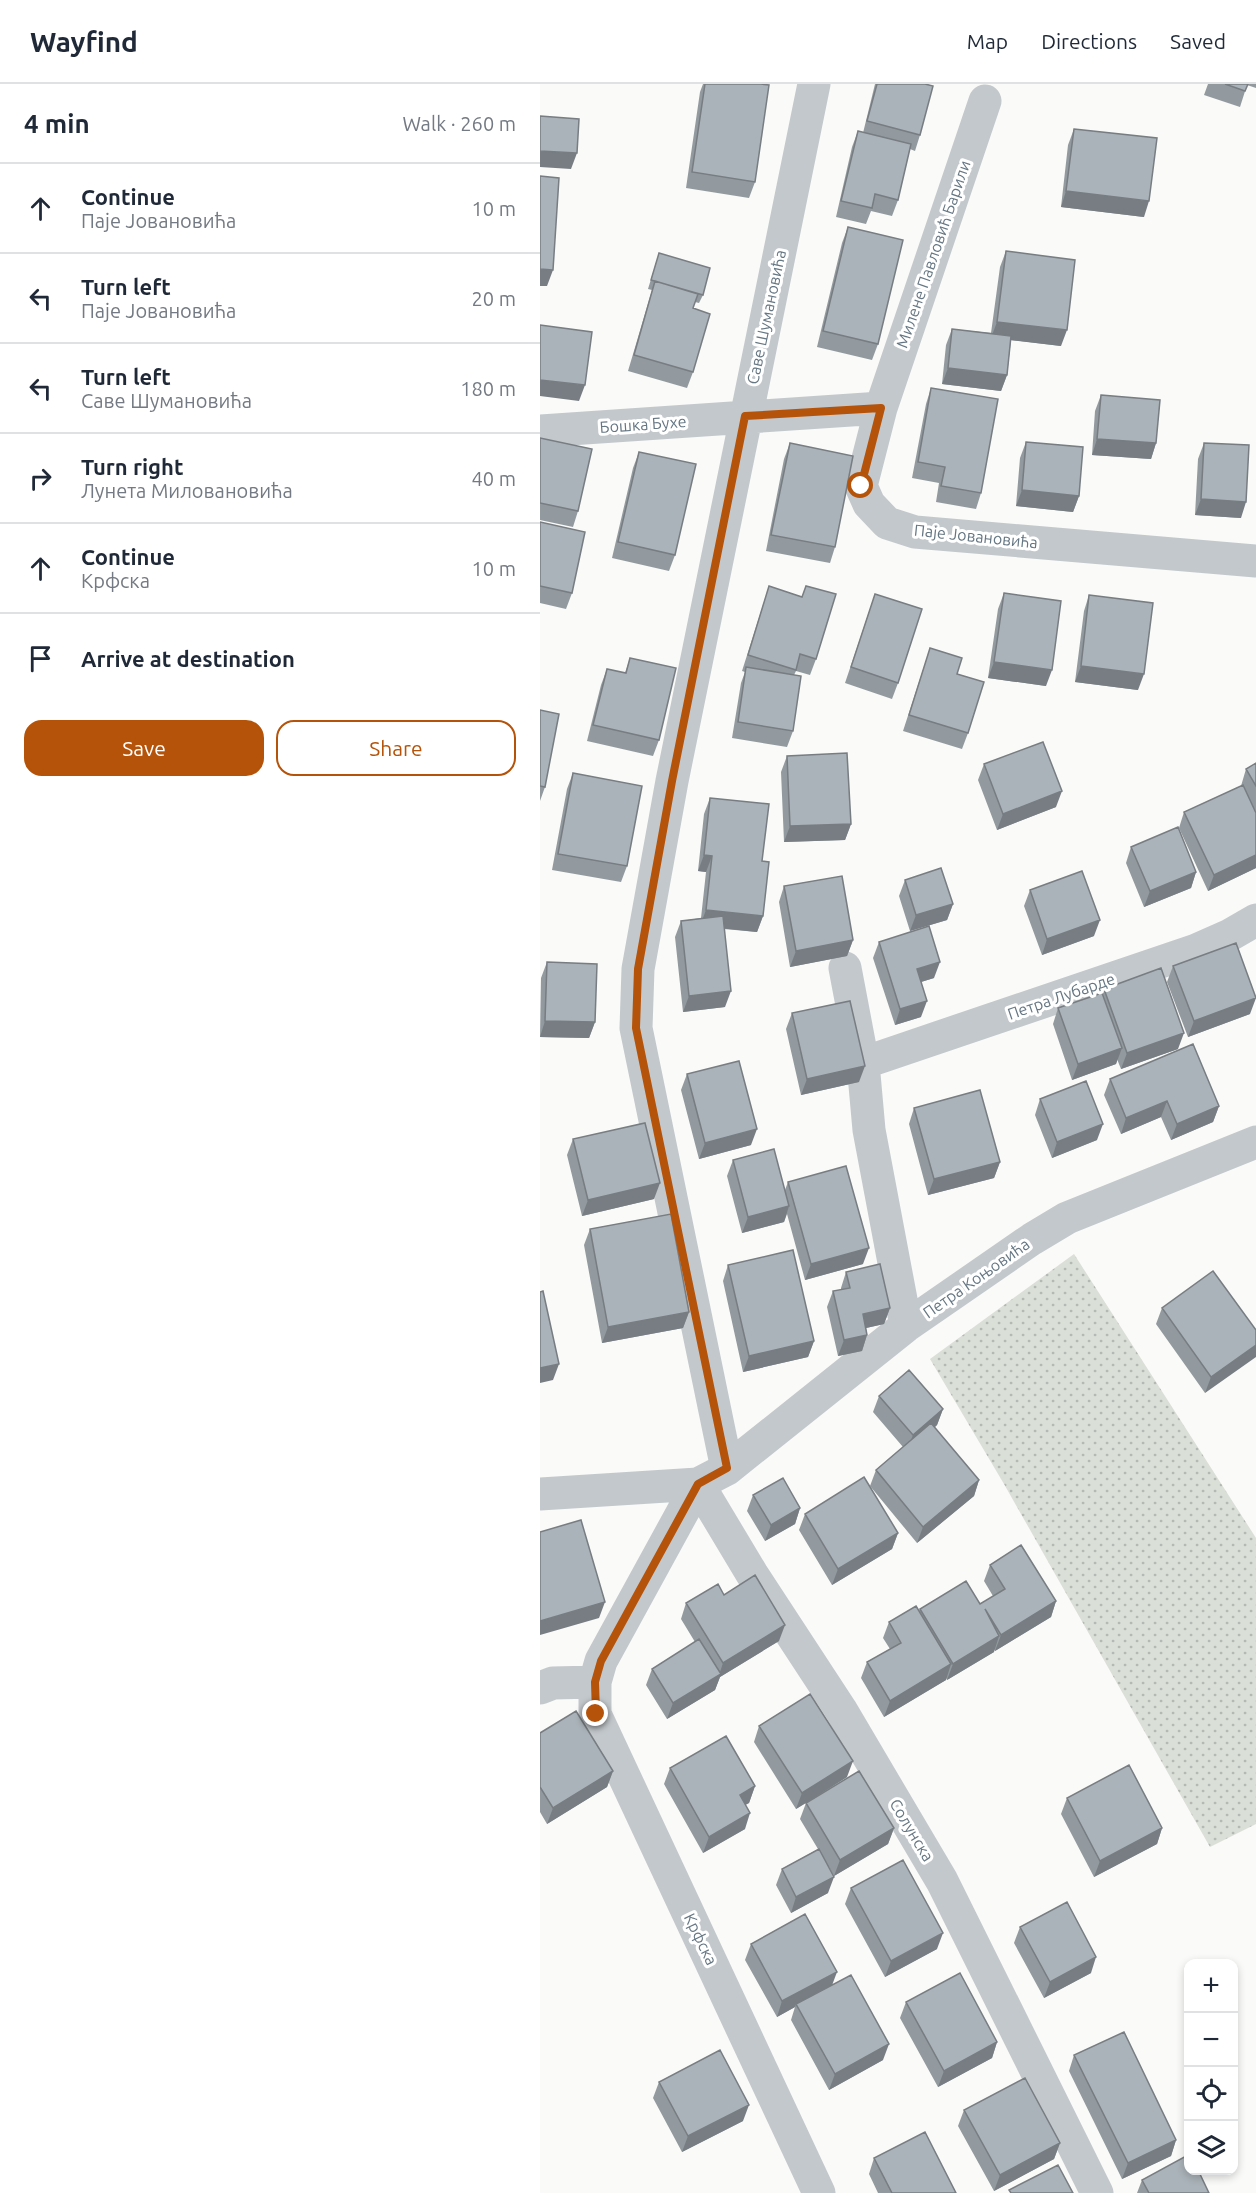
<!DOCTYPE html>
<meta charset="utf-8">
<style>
:root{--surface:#fff;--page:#f2f2f3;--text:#1f2937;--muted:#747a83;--line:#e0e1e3;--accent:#b45309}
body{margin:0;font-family:Ubuntu,sans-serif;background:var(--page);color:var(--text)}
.controls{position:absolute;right:18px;bottom:18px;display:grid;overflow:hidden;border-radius:12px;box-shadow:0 3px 9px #0003}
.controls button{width:54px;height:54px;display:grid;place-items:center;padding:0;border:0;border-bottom:2px solid var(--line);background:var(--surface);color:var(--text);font:30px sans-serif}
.stop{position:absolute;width:18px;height:18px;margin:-14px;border:4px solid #b45309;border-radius:50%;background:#fff}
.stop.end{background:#b45309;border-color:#fff;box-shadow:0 2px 6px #0008}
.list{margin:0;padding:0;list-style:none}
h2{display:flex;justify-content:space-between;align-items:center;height:78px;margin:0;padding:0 24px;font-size:26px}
h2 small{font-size:20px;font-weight:400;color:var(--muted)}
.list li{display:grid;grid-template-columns:39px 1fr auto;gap:18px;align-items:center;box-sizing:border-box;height:90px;padding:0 24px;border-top:2px solid var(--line)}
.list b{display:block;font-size:22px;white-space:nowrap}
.list p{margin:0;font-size:20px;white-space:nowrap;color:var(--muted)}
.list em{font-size:20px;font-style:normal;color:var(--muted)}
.actions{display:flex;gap:12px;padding:18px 24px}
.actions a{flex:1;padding:14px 0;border:2px solid var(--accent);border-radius:18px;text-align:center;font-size:21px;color:var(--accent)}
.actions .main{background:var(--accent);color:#fff}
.icon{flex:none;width:33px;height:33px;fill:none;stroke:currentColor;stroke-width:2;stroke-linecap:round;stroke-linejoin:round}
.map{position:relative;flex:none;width:716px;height:2109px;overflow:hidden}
header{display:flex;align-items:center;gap:36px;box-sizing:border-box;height:84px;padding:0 30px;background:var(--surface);border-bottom:2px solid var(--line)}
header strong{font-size:28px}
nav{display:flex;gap:33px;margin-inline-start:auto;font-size:21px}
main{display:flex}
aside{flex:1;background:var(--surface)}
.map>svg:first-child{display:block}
.grass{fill:url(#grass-dots)}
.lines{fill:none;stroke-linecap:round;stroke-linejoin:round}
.minor{stroke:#c3c8cc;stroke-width:33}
.wall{fill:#929a9f}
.shaded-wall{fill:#777d82}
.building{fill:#aab3b9;stroke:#777d82;stroke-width:1.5}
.route{stroke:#b45309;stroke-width:8}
.labels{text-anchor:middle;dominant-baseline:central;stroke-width:6;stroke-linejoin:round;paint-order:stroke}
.street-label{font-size:16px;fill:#657683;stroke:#fff}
</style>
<header>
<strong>Wayfind</strong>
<nav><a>Map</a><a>Directions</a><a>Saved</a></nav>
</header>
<main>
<aside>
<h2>4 min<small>Walk · 260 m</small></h2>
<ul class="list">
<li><svg class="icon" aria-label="ahead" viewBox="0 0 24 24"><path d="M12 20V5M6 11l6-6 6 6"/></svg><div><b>Continue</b><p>Паје Јовановића</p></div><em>10 m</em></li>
<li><svg class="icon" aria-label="left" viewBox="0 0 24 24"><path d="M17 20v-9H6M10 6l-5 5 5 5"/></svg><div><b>Turn left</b><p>Паје Јовановића</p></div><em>20 m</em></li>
<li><svg class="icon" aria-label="left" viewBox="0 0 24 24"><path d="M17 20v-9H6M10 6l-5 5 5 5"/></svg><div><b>Turn left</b><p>Саве Шумановића</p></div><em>180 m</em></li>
<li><svg class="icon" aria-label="right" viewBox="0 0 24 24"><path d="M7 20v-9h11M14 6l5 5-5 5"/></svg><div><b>Turn right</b><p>Лунета Миловановића</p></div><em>40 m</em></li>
<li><svg class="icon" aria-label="ahead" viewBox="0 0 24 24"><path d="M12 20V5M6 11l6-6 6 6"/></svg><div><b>Continue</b><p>Крфска</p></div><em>10 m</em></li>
<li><svg class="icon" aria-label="arrive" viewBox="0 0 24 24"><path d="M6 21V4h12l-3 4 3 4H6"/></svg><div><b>Arrive at destination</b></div></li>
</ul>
<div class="actions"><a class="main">Save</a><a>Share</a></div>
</aside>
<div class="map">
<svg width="716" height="2109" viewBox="0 0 716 2109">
<defs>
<pattern id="grass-dots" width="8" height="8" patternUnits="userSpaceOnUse" patternTransform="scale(1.5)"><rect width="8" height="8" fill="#dadfd7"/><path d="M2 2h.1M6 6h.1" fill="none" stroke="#b4b9b4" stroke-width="1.8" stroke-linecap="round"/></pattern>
</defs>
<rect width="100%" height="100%" fill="#fafaf8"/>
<path class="grass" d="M534,1170l182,284v286l-46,23 -206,-363 -74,-125z"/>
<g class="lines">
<path class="minor" d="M341,324l104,-307
M0,347l341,-23 -20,78 8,18 18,19 28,9 341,29
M305,884l18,95 6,67 37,196
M323,979l333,-113 34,-15 26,-15
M187,1385l-91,-441 2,-59 34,-188 142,-697
M0,1410l158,-10 54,90 89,136 101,171 155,312
M0,1604l13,-5 42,-1
M279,2109l-224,-479v-32l6,-21 97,-177 29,-15 179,-143 126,-87 35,-21 189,-76"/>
</g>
<path class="wall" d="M163,0h58l-6,98 -6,16 -63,-10 14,-96z
M335,0h50l-5,51 -5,16 -5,-2 -12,51 -6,16 -21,-5 -5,13 -30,-7 16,-70 6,-16 5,2z
M668,0h48v4l-9,-3 -7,22 -36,-12z
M534,45l70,88 -83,-10 7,-62z
M308,143l30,117 -6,16 -55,-13 25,-104z
M466,167l55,95 -50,-6 -4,35 -6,16 -59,-7 4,-39 6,-16 39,4 9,-66z
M119,169l44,42 -4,8 -4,-1 -2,6v64l-6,16 -59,-17 24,-81 -4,-1z
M391,304l50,105 -5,16 -40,-7 3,-19 -27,-5 14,-74z
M561,311l55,48 -5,16 -59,-4 3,-44z
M0,354l38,73 -5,16 -33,-7z
M486,358l53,54 -6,16 -57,-6 4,-48z
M250,359l45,104 -5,16 -64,-12 18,-92z
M664,359l37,75 -46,-3 3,-56z
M99,368l36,103 -6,16 -57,-13 21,-90z
M0,438l32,71 -6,16 -26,-6z
M229,502l33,11 4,-11 10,73 -6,16 -14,-4 -2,4 -1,56 -6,16 -55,-9 9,-55 4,-11 -3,-1z
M464,509l42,93 -58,-8 10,-69z
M335,510l23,89 -6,16 -47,-16z
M549,511l49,95 -63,-8 9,-71z
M390,564l27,26 11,59 -6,16 -59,-18z
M90,574l29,82 -6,16 -66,-15 14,-56 6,-16 18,4z
M0,626l5,77 -5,14z
M247,672l64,68 -6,16 -61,2 -3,-70z
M716,679v49l-4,-7 4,8v55l-48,23 -29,-63 5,-16 57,-26 5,-17z
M444,680l72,43 -59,23 -19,-50z
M33,689l54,93 -6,16 -69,-12 15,-81z
M170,714l52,63 1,55 -6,16 -33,-3 1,78 -42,5 -8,-75 6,-16 20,-3 5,-46 -8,-1 6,-57z
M591,763l65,25 -5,16 -47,19 -18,-44z
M365,796l48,24 -6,16 -37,11 -11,-35z
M244,802l69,54 -6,16 -57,11 -11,-65z
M490,806l64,46 -52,19 -18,-49z
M339,858l55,36 -13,4v35l-26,8 -22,-67z
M7,878l48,60 -6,16 -49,-1 1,-59z
M633,882l77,48 -62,23 -21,-55z
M564,905l74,60 -57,20 -4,-10 -1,5 -44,16 -19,-56 5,-16 44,-14z
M252,929l67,69 -58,13 -15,-66z
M147,990l64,71 -52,14 -18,-69z
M570,995l109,27 -6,16 -42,18 -10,-23 -40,17 -17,-39z
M500,1015l57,41 -45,18 -17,-43z
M374,1024l86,54 -6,16 -66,17 -19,-71z
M33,1055l81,60 -72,17 -15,-61z
M193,1076l52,30 3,-8 75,82 -58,16 -18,-66 -3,8 -42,11 -15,-57z
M50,1145l99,83 -6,16 -81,15 -18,-98z
M188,1181l86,76 -6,16 -65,15 -20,-91z
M306,1188l44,36 -6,16 -18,4 1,7 -5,16 -24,5 -11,-49 6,-16 8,-1v-2z
M622,1224l94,22 -51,63 -49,-69z
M339,1312l64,13 -6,16 -3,3 45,52 -5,16 -57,47 -47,-57 6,-16 27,-23 -30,-35z
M213,1411l47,13 -5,16 -30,17 -18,-30z
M265,1430l93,19 -6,16 -60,36 -33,-55z
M450,1481l66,36 -5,16 -56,34 -1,-2v3l-47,28 -1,-2v2l-62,37 -23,-39 6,-16 23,-13 -7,-11 6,-16 30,-11 1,-2 60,-5 13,-8 -9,-15z
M184,1511l55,46 -59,36 -5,13 -48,29 -21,-34 6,-16 43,-27 -14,-23 5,-16z
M219,1642l88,51 -40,26 87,25 -6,16 -54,32 -5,-9 -1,26 -37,20 -15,-28 6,-16 36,-20 -18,-30 6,-16 -10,6 -42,-67z
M0,1649l73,38 -6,16 -60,37 -7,-12z
M130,1684l85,18 -6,17 -3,1 -1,25 -42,24 -39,-69z
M527,1714l95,30 -5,16 -63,33 -33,-63z
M311,1804l86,61 -52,28 -40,-73z
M480,1843l71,46 -47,25 -30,-55z
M211,1860l82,40 50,76 -54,30 -38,-70 4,-13 -18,10 -32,-57z
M366,1918l91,40 -5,16 -54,29 -38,-69z
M534,1971l102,85 -5,16 -49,23 -53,-108z
M119,1998l84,39 -61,31 -29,-54z
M424,2026l96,33 -6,16 -60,32 -36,-65z
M334,2074l82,35h-78l-9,-19z
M602,2096l67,13h-72z"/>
<path class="shaded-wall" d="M0,67l37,2 -6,16 -31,-2z
M526,107l83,10 -5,16 -83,-10z
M0,185l13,1 -6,16h-7z
M457,238l70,8 -6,16 -70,-8z
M408,284l59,7 -6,16 -59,-7z
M0,296l45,5 -6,16 -39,-5z
M557,355l59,4 -5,16 -59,-4z
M482,406l57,6 -6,16 -57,-6z
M661,415l45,3 -5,16 -46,-3z
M454,578l58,8 -6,16 -58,-8z
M541,582l63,8 -6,16 -63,-8z
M522,707l-6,16 -59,23 6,-16z
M311,740l-6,16 -61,2 6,-16z
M164,771l8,1 -6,16 -8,-1z
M716,771v13l-48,23 6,-16z
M656,788l-5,16 -47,19 6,-16z
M413,820l-6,16 -37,11 6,-16z
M166,826l57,6 -6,16 -57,-6z
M560,836l-6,16 -52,19 5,-16z
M313,856l-6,16 -57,11 6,-16z
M400,878l-6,16 -23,7 6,-16z
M191,907l-6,16 -42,5 6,-16z
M716,914l-6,16 -62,23 6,-16z
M387,917l-6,16 -26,8 5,-16z
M5,937l50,1 -6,16 -49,-1z
M644,949l-6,16 -57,20 6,-16z
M582,964l-6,16 -44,16 6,-16z
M325,982l-6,16 -58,13 6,-16z
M627,1017l-6,16 -40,17 5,-16z
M679,1022l-6,16 -42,18 6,-16z
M563,1040l-6,16 -45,18 5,-16z
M217,1045l-6,16 -52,14 6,-16z
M460,1078l-6,16 -66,17 6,-16z
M120,1099l-6,16 -72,17 6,-16z
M249,1122l-5,16 -42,11 6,-16z
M329,1164l-6,16 -58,16 6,-16z
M350,1224l-6,16 -27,6 6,-16z
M149,1228l-6,16 -81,15 6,-16z
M327,1251l-5,16 -24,5 6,-16z
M274,1257l-6,16 -65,15 6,-16z
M716,1261v12l-51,36 6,-16z
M19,1280l-6,16 -13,3v-15z
M403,1325l-6,16 -30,26 6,-16z
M439,1396l-5,16 -57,47 6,-16z
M260,1424l-5,16 -30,17 6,-16z
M358,1449l-6,16 -60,36 6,-16z
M516,1517l-5,16 -56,34 6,-16z
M65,1518l-6,16 -59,17v-14z
M245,1541l-6,16 -59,36 -5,13 -48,29 6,-16 46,-28 4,-12z
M459,1552l-5,16 -47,28 6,-16z
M411,1580l-5,16 -62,37 6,-16z
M313,1677l-6,16 -51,32 6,-16z
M73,1687l-6,16 -60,37 6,-16z
M215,1702l-6,17 -14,8 5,-16z
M210,1729l-5,16 -42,24 6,-16z
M354,1744l-6,16 -54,32 6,-16z
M622,1744l-5,16 -63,33 6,-16z
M294,1793l-6,16 -37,20 5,-16z
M403,1849l-6,16 -52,28 6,-16z
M556,1873l-5,16 -47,25 6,-16z
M297,1888l-6,16 -35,16 -1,3 -18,10 5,-16z
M457,1958l-5,16 -54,29 6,-16z
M349,1960l-6,16 -54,30 6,-16z
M209,2021l-6,16 -61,31 6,-16z
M636,2056l-5,16 -49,23 6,-16z
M520,2059l-6,16 -60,32 6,-16z"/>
<path class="building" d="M165,0h56l8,1 -14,97 -63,-10z
M337,0h48l8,2 -13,49 -53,-14z
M685,0h23l-3,7z
M0,32l39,3 -2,34 -37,-2z
M534,45l83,9 -8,63 -83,-10z
M318,47l53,13 -13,56 -23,-6 -3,14 -31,-7z
M0,92l19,2 -6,92 -13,-1z
M308,143l55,13 -25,104 -55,-13z
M466,167l69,9 -8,70 -70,-8z
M119,169l51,15 -7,27 -52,-15z
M115,197l43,13 -5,14 17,6 -17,58 -59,-17z
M0,241l52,7 -7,53 -45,-5z
M412,245l59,7 -4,39 -59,-7z
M391,304l67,11 -17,94 -40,-7 4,-19 -27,-5z
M561,311l59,5 -4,43 -59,-4z
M0,354l52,11 -14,62 -38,-8z
M486,358l57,5 -4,49 -57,-6z
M250,359l63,13 -18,91 -64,-12z
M664,359l45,2 -3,57 -45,-3z
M99,368l57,12 -21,91 -57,-13z
M0,438l45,10 -13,61 -32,-7z
M229,502l33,11 4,-11 30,8 -20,65 -16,-5 -4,16 -48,-15z
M464,509l57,8 -9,69 -58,-8z
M335,510l47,15 -24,74 -47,-16z
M549,511l64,8 -9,71 -63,-8z
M390,564l32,10 -5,16 27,8 -16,51 -59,-18z
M90,574l46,10 -17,72 -66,-15 14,-56 19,4z
M206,583l55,9 -8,55 -55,-9z
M0,626l19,4 -14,73 -5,-1z
M503,658l19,49 -59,23 -19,-50z
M307,669l4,71 -61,2 -3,-70z
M716,679v23l-10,-17z
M33,689l69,13 -15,80 -69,-12z
M703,701l13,28v42l-42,20 -30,-63z
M170,714l59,6 -7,57 7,1 -6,54 -57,-6 6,-54 -8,-1z
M638,743l18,45 -46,19 -19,-44z
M401,784l12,36 -37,11 -11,-35z
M542,787l18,49 -53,19 -17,-49z
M302,792l11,64 -57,11 -12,-65z
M183,832l8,75 -42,5 -8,-75z
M389,842l11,36 -23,7 10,32 -27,8 -21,-67z
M696,859l20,55 -62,23 -21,-55z
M7,878l50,2 -2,58 -50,-1z
M621,884l23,65 -57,20 -23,-64z
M562,909l20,55 -44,16 -20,-56z
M310,917l15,65 -58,13 -15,-66z
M653,960l26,62 -42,18 -10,-23 -41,17 -16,-39z
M199,977l18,68 -52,14 -18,-69z
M546,997l17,43 -46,18 -17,-43z
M440,1006l20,72 -66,17 -20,-71z
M105,1039l15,60 -72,17 -15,-61z
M234,1065l15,57 -41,11 -15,-57z
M306,1082l23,82 -58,16 -23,-82z
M131,1130l18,98 -81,15 -18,-98z
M253,1166l21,91 -65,15 -21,-91z
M340,1180l10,44 -27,6 4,21 -23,5 -11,-49 17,-3 -4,-16z
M673,1187l43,59v15l-45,32 -49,-69z
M3,1207l16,73 -19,4v-76z
M369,1286l34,39 -30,26 -34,-39z
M391,1339l48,57 -56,47 -47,-57z
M324,1393l34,56 -60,36 -33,-55z
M243,1394l17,30 -29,17 -18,-30z
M41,1436l24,82 -65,19v-89z
M481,1461l35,56 -55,34 -16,-26 14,27 -46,28 -33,-55 46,-28 14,23 25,-15 -15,-24z
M215,1491l30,50 -62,38 -37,-60 32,-19 6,11z
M376,1522l35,58 -61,37 -23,-39 34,-19 -12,-21z
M159,1555l22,35 -48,29 -21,-34z
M270,1610l43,67 -51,32 -43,-67z
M36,1627l37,60 -60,37 -13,-21v-54z
M186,1652l29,50 -15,9 10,18 -41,24 -39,-69z
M589,1681l33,63 -62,33 -33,-63z
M319,1687l35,57 -54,32 -34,-57z
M279,1765l15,28 -38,20 -14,-28z
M363,1776l40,73 -52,28 -40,-73z
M527,1818l29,55 -46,25 -30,-55z
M265,1830l32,58 -55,29 -31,-57z
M420,1889l37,69 -53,29 -38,-69z
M311,1891l38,69 -54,30 -39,-70z
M584,1948l52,108 -48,23 -54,-108z
M180,1966l29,55 -61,31 -29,-54z
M485,1994l35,65 -60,32 -36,-65z
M385,2048l31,61h-64l-18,-35z
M648,2071v15h10l11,23h-60l-7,-13z
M518,2081l15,28h-62l-2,-3z"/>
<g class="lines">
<path class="route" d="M56,1630l-1,-32 6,-21 97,-177 29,-16 -91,-440 2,-59 34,-188 73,-365 136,-8 -20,78"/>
</g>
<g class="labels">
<g class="street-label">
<text transform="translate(393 170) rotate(-71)">Милене Павловић Барили</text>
<text transform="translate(226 233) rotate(-78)">Саве Шумановића</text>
<text transform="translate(103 340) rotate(-4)">Бошка Бухе</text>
<text transform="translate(436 452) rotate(6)">Паје Јовановића</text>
<text transform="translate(521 912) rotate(-19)">Петра Лубарде</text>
<text transform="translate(436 1194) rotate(-35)">Петра Коњовића</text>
<text transform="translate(372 1746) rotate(59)">Солунска</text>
<text transform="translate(161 1855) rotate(64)">Крфска</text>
</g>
</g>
</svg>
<div class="controls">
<button>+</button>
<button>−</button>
<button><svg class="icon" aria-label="locate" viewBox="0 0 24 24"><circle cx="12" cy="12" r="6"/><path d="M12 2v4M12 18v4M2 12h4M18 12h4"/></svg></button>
<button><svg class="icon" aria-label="layers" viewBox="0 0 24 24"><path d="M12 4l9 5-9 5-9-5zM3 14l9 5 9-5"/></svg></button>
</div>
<div class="stop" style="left:321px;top:402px"></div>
<div class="stop end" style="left:56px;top:1630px"></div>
</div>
</main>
